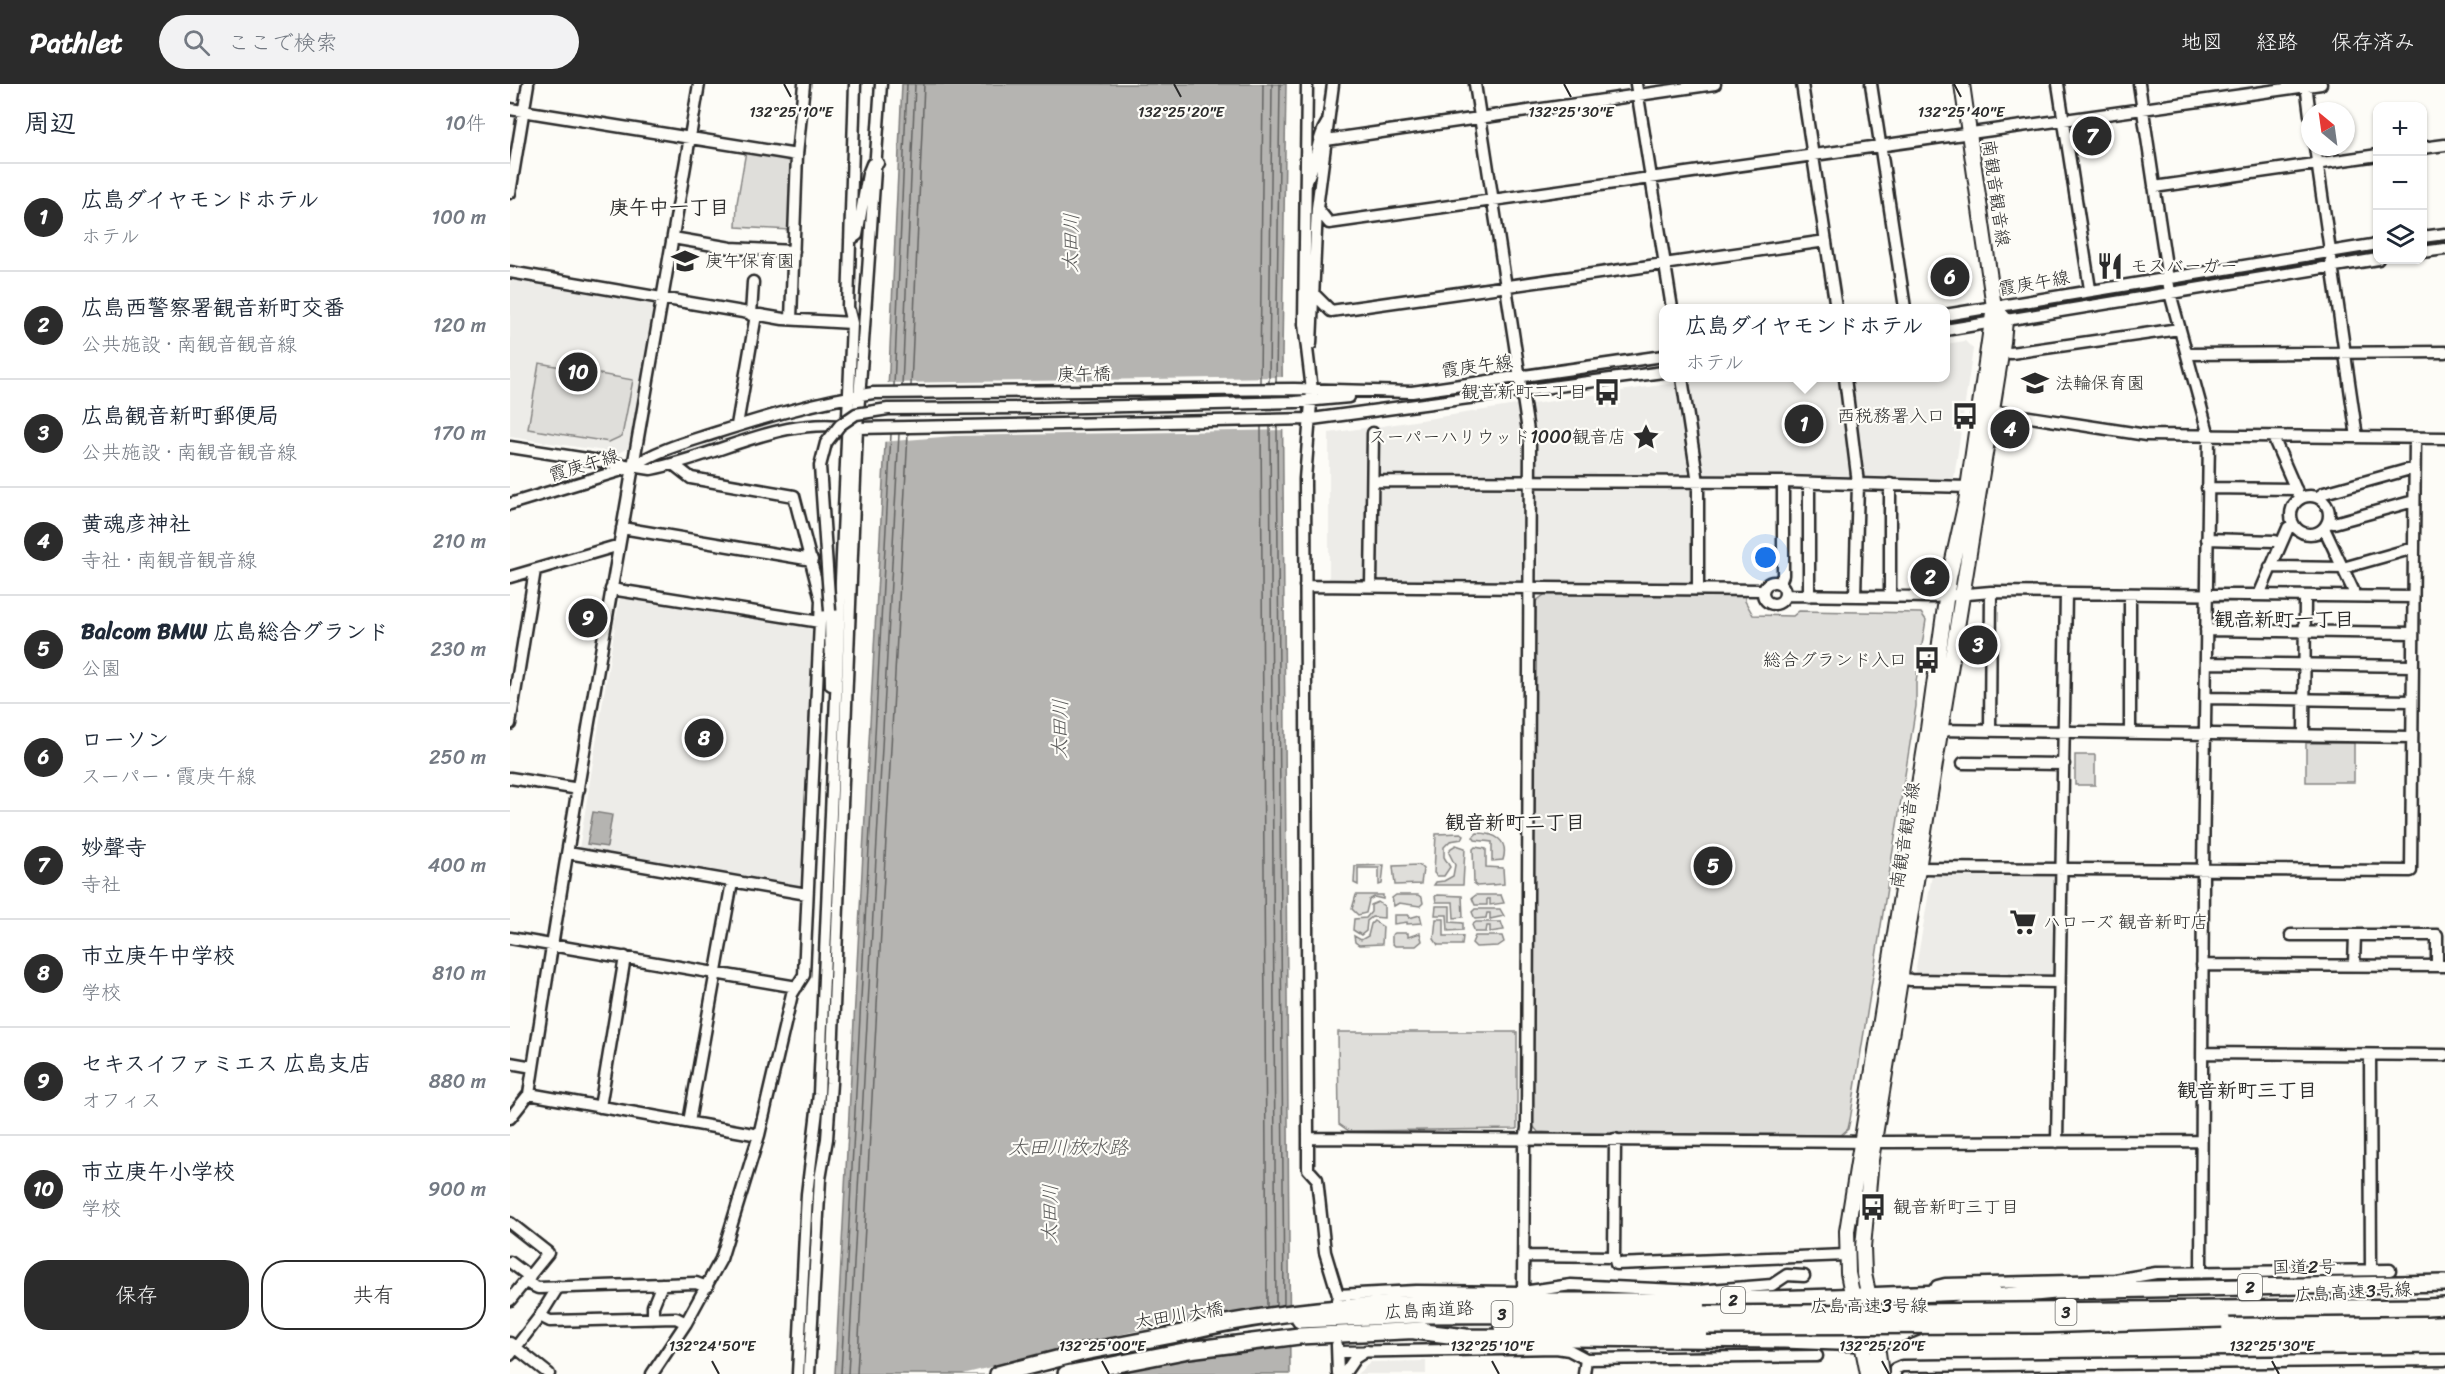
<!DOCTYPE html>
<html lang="ja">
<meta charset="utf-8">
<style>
:root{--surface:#fff;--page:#f2f2f3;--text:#1f2937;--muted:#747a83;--line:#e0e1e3;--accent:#2b2b2b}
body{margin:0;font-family:Sriracha,"Klee One",sans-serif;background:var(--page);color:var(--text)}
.controls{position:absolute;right:18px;top:18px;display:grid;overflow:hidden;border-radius:12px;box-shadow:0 2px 4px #0004}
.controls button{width:54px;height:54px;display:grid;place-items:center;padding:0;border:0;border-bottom:2px solid var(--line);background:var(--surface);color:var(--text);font:30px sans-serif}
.compass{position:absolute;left:1791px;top:18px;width:54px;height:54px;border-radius:50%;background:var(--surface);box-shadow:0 2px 4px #0004;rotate:331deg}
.you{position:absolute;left:1256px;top:474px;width:21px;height:21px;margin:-15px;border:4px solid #fff;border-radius:50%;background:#1a73e8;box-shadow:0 0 0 9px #1a73e833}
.badge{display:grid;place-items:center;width:39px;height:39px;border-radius:50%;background:var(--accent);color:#fff;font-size:20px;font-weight:700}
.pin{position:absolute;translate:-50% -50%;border:3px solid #fff;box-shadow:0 2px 6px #0006}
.popup{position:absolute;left:1149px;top:220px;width:291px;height:78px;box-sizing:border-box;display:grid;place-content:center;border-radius:12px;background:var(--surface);filter:drop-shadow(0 2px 4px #0005);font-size:20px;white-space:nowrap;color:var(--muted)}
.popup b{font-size:22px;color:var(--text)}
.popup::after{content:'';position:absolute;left:50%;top:100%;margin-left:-12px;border:12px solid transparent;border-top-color:var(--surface)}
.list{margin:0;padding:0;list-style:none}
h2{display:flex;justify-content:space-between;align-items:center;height:78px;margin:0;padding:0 24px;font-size:26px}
h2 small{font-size:20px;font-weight:400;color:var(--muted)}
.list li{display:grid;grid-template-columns:39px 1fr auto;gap:18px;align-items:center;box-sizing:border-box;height:108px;padding:0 24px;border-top:2px solid var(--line)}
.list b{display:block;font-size:22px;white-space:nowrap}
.list p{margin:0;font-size:20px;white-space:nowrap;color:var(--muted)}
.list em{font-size:20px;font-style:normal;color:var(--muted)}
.actions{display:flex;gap:12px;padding:18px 24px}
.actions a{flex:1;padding:14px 0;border:2px solid var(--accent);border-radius:24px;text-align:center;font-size:21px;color:var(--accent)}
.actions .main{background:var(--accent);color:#fff}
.icon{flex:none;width:33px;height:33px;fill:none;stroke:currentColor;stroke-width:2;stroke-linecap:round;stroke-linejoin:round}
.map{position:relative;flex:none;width:1935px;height:1290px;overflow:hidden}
header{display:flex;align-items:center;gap:36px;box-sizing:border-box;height:84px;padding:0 30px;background:var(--accent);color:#fff}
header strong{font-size:28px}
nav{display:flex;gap:33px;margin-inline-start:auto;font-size:21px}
.search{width:420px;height:54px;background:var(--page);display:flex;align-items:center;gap:15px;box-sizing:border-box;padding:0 21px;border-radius:33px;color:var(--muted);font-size:22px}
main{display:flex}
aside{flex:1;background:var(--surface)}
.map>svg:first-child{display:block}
.built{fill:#edece8}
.green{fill:#dfdeda;stroke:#858482;stroke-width:1.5}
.water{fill:#b5b4b1;stroke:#7e7d7b;stroke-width:1.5}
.pier{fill:#fdfcf7}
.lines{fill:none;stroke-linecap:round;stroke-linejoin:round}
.shore{stroke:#626261;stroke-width:1.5}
.minor-casing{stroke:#2b2b2b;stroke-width:15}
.major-casing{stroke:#2b2b2b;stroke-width:18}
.highway-casing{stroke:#2b2b2b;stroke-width:20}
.minor{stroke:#fdfcf7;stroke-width:10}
.major{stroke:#fdfcf7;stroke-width:14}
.highway{stroke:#fdfcf7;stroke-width:15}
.minor-bridge-casing{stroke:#2b2b2b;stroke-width:15;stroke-linecap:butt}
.highway-bridge-casing{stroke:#2b2b2b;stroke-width:20;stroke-linecap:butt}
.minor-bridge{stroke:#fdfcf7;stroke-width:10}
.highway-bridge{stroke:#fdfcf7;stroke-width:15}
.ticks{fill:none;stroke:#2b2b2b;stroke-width:2}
.labels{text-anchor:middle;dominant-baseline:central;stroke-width:4.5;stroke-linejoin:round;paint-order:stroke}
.shield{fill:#fdfcf7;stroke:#6a6a68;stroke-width:1.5}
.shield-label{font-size:16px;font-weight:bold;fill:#2b2b2b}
.street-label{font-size:18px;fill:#2b2b2b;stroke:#fdfcf7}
.poi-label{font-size:18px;fill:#2b2b2b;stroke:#fdfcf7;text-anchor:start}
.neighbourhood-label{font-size:20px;font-weight:bold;fill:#2b2b2b;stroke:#fdfcf7}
.water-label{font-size:20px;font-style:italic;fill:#5b5b5a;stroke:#fdfcf7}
.ticks-label{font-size:15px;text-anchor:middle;fill:#2b2b2b;stroke:#fdfcf7;stroke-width:4.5;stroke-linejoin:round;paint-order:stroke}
</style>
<header>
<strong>Pathlet</strong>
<div class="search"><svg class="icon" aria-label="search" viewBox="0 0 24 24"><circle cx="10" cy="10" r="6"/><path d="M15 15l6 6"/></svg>ここで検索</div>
<nav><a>地図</a><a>経路</a><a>保存済み</a></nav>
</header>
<main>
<aside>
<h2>周辺<small>10件</small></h2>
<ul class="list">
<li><span class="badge">1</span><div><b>広島ダイヤモンドホテル</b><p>ホテル</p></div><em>100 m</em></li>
<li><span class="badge">2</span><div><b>広島西警察署観音新町交番</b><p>公共施設 · 南観音観音線</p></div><em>120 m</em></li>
<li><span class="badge">3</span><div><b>広島観音新町郵便局</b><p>公共施設 · 南観音観音線</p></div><em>170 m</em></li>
<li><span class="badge">4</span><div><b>黄魂彦神社</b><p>寺社 · 南観音観音線</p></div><em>210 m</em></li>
<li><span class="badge">5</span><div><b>Balcom BMW 広島総合グランド</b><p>公園</p></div><em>230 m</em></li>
<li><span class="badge">6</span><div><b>ローソン</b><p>スーパー · 霞庚午線</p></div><em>250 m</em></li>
<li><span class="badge">7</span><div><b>妙聲寺</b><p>寺社</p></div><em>400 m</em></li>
<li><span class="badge">8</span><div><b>市立庚午中学校</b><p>学校</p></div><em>810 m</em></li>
<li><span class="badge">9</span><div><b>セキスイファミエス 広島支店</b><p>オフィス</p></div><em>880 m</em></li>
<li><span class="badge">10</span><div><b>市立庚午小学校</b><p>学校</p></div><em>900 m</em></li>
</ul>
<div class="actions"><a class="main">保存</a><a>共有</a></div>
</aside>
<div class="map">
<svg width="1935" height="1290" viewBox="0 0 1935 1290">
<rect width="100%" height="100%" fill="#fdfcf7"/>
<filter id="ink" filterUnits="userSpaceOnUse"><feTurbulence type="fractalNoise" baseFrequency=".0167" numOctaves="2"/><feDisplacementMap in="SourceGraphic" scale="12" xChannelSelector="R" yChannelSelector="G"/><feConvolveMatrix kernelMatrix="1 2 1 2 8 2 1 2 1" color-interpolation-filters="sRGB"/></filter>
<g filter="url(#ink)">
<path class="built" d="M0,191l145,25 3,6 -23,139 -17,8 -108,-16z
M1455,257l8,8 -19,129 -3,3 -87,-1 -3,-3 -11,-99h95v-34z
M1198,294h134l12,99 -3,3 -145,-2 -17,-96z
M1165,299l4,2 16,89 -3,4 -153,-1 -3,-3 -4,-70z
M1006,321l4,1 7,38v29l-4,4h-143l-4,-4v-46z
M861,343l-2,151 -3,3h-37v-148z
M1030,400h152l3,4 -1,92 -3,3h-153l-2,-96z
M1015,401l-1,94 -4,4h-141l-3,-4v-93z
M110,511l195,33 -11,260 -225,-39z
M1422,791l123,1v98l-3,3 -135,-2 -2,-2z
M916,1277v13h-69l14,-12z"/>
<path class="green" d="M236,67l43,6 4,4 -3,69 -54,-3 1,-24z
M29,279l94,17 -11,56 -13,6 -81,-13z
M1037,509l198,1v7l8,14 40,1 6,-5 122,2 5,7 -10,62v24l-8,50 -58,364 -2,9 -7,6 -282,-2 -21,-1 -5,-6 2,-479 1,-46z
M1796,659h48v39h-48z
M1565,671h20v30h-20z
M967,749c18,0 32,7 26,27l-11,1v-19l-17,-2 -2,-3z
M926,750l25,-1 3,2 -2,4 -12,2 -6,6v10l6,10 -6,9h-7l-3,-3z
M946,761l9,3 -2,37h-29l2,-3 8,-1 9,-5 2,-11 -6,-12 2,-5z
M965,763l11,2v18l17,1 1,16 -27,2 -3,-2 -1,-35z
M874,781l-2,19 -3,1v-17h-21v17l-4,-2 1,-17z
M909,781l4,4 -2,15 -26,1 -2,-19z
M846,811h27v4l-9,-2 -5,3 -3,13 -8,2 -6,-6z
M886,811h22l4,3 1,5 -3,3 -21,-3 -5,3 -2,-8z
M928,811l24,1 1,21 -9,1 -1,-16h-17l-1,-6z
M966,811h25l3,8 -14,2v-6h-3v6h-12l-3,-7z
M868,818l6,4v12l-12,-1 -5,4 -1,10 -5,4 -8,-5 1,-11 12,-1 5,-6v-7z
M926,822h14v16l13,1v7l-15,1 -1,-16h-12z
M965,825h25l4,7 -14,3v-6h-3l-1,5 -11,1 -3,-7z
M884,831h15v3l11,-3 2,8 -15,1v-2l-13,2z
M926,835h8v17h19l-1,9h-24l-4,-6z
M864,837l9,6 -1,17 -23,1 -4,-3 -1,-6 7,4 7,-4 3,-12z
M966,838h25l3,8 -14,2v-6h-3l-1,6h-11l-3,-7z
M885,849h13v4l12,-4 2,8 -6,5h-21l-3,-3v-8z
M965,852h27l2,6 -6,4 -22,1 -4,-4z
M828,948h179v97l-168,2 -10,-7z"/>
<path class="water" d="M392,0h384l-4,269 8,1021h-455l54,-1004z
M83,728l19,3 -5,32 -20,-3z"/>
<path class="pier" d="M775,293l1,53 -332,6 -72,6 3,-59z
M783,1220v43l-106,7 -105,20h-119l168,-42z"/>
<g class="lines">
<path class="shore" d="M759,298l3,-298
M766,298l4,-298
M750,299l3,-299
M384,302l13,-302
M392,302l13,-302
M401,302l13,-302
M767,342l7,879
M751,343l6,880
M760,343l6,879
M331,1290l50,-940
M338,1290l51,-940
M347,1290l51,-940"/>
<defs>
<path id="minor" d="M797,0l-3,240 8,66 -7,89 3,659 577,4 316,-1
M965,0l55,360 -3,684 -3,20 -1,144
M1126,0l36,224
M1292,0l34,224
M1361,0l34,224
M1548,0l32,205
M1629,0l31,209 39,143 -6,435 -2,402
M1796,0l4,31
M0,25l287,46
M816,56l389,-56
M1805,63l42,290
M1912,64l23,-3
M796,97c12,-18 9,-40 21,-58
M1644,103l224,-32
M0,109l18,-109
M807,124l12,15 992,-139
M1912,153l23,-3
M163,154l58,10 63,3
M340,156l7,-5 11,-61 4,-10 6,-1
M1912,168l23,-3
M0,188l273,47 69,4 -4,-16 7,-223
M804,210l17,17 495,-70
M241,231l2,-33
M1435,231l433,-71
M281,235l6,-164 7,-71
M1435,246l433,-71
M801,260l6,-136 16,-124
M1491,268l10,1 168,-24
M1677,270l258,-2
M1172,294l16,104v107
M1335,294l13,105 -3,113
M531,324l254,-6 54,-5
M1481,327l155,24 299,3
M227,341l19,-110
M1763,353l24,55
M0,363l141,22c72,-14 131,-55 206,-41l455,-9 351,-47
M863,397l410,1 185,5
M1299,399v113
M1697,404l89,1
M1781 431a19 19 0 1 1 38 0a19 19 0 1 1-38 0Z
M1808,413l6,-4 90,-25
M0,420l122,-37c25,-17 52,-24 80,-33 53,-17 107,-33 161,-41l421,-4 118,3 251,-36
M1818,438l6,1 80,-22
M112,444l190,32
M1814,444l29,62v6
M1697,455l68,2 6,3
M1760,483l73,1 71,-20
M0,493l103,-30 5,1
M1253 509a11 11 0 1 1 22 0a11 11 0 1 1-22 0Z
M1270,499l3,-8v-93
M795,502l458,4
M861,503l2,-154
M101,505l209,33
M1275,511l148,2 58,-5 422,5
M1749,511l29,-67 5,-4
M1380,512v-112
M320,527l1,74
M1696,546l207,3
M1696,579l206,3
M1696,614l206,3
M0,640l25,-154
M1424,646l478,7
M1480,646l1,-138
M1620,648v-138
M1794,651l1,-139
M1453,679l101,1
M0,694l69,11
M58,769l239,41
M1401,784l500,3 4,-433
M1781,851h146v31
M0,854l287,49
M1692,881l243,1
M1844,881l1,-30
M1384,893l17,3 148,2
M1692,969l243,2
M1860,971l1,215
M0,979l23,4
M19,1010l230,41
M90,1023l25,-150
M0,1034l19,-24c51,-337 113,-673 170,-1010
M179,1038l43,-240
M798,1054v31l9,10 8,73 13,43
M1105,1055l-1,118 2,7 230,-9
M1547,1058l9,-549
M0,1139l38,30 -38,47
M1013,1172l91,1
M0,1178l20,15
M15,1198l13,6 158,-5 11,4
M1424,1209l3,-7 8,-2 170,-4 41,-7 234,-3
M827,1217l1,-6 78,-4 107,1 48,-7 127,6 74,-6 15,-10 17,1
M30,1232l18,-29
M143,1235v-13l9,-22
M0,1259l39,31
M827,1261l1,29
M828,1268l218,-4 13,2 17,9 231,-3
M0,1271l30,-39 10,5 126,-3 10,5
M142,1290l34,-51 35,-64 38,-124 33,-141 12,-19 17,-375 -27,-104 -103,-18 -18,-14
M288,1290l9,-180 12,-100 33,-771
M299,1290l11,-195 7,-40 4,-56 26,-655 24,-344
M834,1290l11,-16 11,-7
M1074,1290l2,-15
M1385,1290v-5l7,-3 543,-6"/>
<path id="major" d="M1361,1222l-7,-32 -1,-27 8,-87 132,-818 2,-22 -11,-13
M1365,1247l6,43
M1358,1290l-20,-101 -1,-42 81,-502 21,-151 17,-76 28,-195 -32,-223"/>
<path id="highway" d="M1916,1223l19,-1
M1438,1227l46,-14 61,-6 390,-8
M790,1236l117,-5 288,-1
M992,1243l204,-1
M905,1247l51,6 318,3 79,3 27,-5 32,-13
M674,1248c155,-37 315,-30 473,-31 112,0 223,-6 335,-10
M488,1290l86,-22 109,-21
M556,1290l123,-24 110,-14 125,-6"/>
</defs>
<use href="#minor" class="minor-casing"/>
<use href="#major" class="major-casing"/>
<use href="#highway" class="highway-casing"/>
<use href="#minor" class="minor"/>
<use href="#major" class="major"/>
<use href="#highway" class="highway"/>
<defs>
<path id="minor-bridge" d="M320,527l-10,-145 6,-23 14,-18 16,-11 32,-5 153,-1"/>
<path id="highway-bridge" d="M1195,1230l721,-7
M1196,1242l332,-1 184,-6"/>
</defs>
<use href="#minor-bridge" class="minor-bridge-casing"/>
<use href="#highway-bridge" class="highway-bridge-casing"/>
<use href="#minor-bridge" class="minor-bridge"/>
<use href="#highway-bridge" class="highway-bridge"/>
</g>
</g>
<path class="ticks" d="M274,0l7,13M664,0l7,13M1054,0l7,13M1444,0l7,13M202,1277l7,13M592,1277l7,13M982,1277l7,13M1372,1277l7,13M1762,1277l7,13"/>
<defs>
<symbol id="school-bare" viewBox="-9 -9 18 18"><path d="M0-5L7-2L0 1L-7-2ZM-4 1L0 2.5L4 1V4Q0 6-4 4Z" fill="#2b2b2b" stroke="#fdfcf7" stroke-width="2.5" paint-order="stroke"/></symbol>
<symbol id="restaurant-bare" viewBox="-9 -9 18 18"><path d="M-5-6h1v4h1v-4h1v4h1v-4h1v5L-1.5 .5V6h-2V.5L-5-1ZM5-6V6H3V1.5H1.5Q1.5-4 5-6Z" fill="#2b2b2b" stroke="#fdfcf7" stroke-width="2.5" paint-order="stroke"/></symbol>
<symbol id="bus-bare" viewBox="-9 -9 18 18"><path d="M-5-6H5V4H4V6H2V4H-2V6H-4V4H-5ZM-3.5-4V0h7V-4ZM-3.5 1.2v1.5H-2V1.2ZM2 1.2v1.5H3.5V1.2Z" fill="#2b2b2b" stroke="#fdfcf7" stroke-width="2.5" paint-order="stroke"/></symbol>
<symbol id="sight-bare" viewBox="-9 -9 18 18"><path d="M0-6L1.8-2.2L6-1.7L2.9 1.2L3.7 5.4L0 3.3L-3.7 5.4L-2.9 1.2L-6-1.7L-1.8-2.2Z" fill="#2b2b2b" stroke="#fdfcf7" stroke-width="2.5" paint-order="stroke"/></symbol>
<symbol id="supermarket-bare" viewBox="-9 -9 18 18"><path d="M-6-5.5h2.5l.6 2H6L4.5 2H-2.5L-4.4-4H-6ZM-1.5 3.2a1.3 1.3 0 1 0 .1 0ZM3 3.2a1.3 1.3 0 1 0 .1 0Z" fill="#2b2b2b" stroke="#fdfcf7" stroke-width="2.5" paint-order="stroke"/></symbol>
</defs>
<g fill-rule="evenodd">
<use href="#school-bare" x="156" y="158" width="38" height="38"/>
<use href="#restaurant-bare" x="1581" y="163" width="38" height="38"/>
<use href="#school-bare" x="1506" y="280" width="38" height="38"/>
<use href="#bus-bare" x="1078" y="289" width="38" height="38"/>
<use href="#bus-bare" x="1436" y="313" width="38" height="38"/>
<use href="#sight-bare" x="1117" y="334" width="38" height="38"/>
<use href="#bus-bare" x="1398" y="557" width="38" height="38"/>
<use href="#supermarket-bare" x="1494" y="819" width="38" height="38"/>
<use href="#bus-bare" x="1344" y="1104" width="38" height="38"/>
</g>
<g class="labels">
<g class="shield">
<rect x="1728" y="1190" width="24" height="26" rx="4.5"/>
<rect x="1211" y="1203" width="24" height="26" rx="4.5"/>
<rect x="1545.5" y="1215" width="21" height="26" rx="4.5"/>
<rect x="981.5" y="1217" width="21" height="26" rx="4.5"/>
</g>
<g class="shield-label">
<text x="1740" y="1203">2</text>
<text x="1223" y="1216">2</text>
<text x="1556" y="1228">3</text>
<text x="992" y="1230">3</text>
</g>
<g class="street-label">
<text transform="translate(1486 109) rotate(82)">南観音観音線</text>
<text transform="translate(1524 199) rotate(-10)">霞庚午線</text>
<text transform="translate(967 282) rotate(-8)">霞庚午線</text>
<text transform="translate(574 290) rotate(-1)">庚午橋</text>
<text transform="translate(74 381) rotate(-17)">霞庚午線</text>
<text transform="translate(1395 751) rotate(-81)">南観音観音線</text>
<text transform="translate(1794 1183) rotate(-1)">国道2号</text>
<text transform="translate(1843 1208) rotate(-3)">広島高速3号線</text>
<text x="1359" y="1222">広島高速3号線</text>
<text transform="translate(919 1226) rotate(-3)">広島南道路</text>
<text transform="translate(669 1231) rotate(-9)">太田川大橋</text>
</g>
<g class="poi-label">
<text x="195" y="177">庚午保育園</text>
<text x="1620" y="182">モスバーガー</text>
<text x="1545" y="299">法輪保育園</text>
<text x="1077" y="308" text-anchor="end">観音新町二丁目</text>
<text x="1435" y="332" text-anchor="end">西税務署入口</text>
<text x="1116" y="353" text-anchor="end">スーパーハリウッド1000観音店</text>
<text x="1397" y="576" text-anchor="end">総合グランド入口</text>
<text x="1533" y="838">ハローズ 観音新町店</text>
<text x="1383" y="1123">観音新町三丁目</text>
</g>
<g class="neighbourhood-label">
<text x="159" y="123">庚午中一丁目</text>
<text x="1774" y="535">観音新町一丁目</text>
<text x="1005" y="738">観音新町二丁目</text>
<text x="1737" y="1006">観音新町三丁目</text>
</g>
<g class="water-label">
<text transform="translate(561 159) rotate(-89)">太田川</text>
<text transform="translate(550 645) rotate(-89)">太田川</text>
<text x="558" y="1063">太田川放水路</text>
<text transform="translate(540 1130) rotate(-89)">太田川</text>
</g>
</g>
<g class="ticks-label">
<text x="281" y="33">132°25'10"E</text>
<text x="671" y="33">132°25'20"E</text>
<text x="1061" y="33">132°25'30"E</text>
<text x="1451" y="33">132°25'40"E</text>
<text x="202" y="1267">132°24'50"E</text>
<text x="592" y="1267">132°25'00"E</text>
<text x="982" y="1267">132°25'10"E</text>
<text x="1372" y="1267">132°25'20"E</text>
<text x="1762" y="1267">132°25'30"E</text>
</g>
</svg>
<div class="controls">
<button>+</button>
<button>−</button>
<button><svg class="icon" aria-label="layers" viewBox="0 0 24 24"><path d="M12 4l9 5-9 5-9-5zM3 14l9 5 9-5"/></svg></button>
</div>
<svg class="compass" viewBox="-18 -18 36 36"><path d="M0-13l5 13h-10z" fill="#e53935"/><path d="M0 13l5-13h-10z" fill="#747a83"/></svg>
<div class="you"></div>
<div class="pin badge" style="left:1294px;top:340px">1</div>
<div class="popup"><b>広島ダイヤモンドホテル</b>ホテル</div>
<div class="pin badge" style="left:1420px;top:493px">2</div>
<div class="pin badge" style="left:1468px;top:561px">3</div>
<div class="pin badge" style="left:1500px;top:345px">4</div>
<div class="pin badge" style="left:1203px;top:782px">5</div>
<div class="pin badge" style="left:1440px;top:193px">6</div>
<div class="pin badge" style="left:1582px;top:52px">7</div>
<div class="pin badge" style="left:194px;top:654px">8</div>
<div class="pin badge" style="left:78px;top:534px">9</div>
<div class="pin badge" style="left:68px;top:288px">10</div>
</div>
</main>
